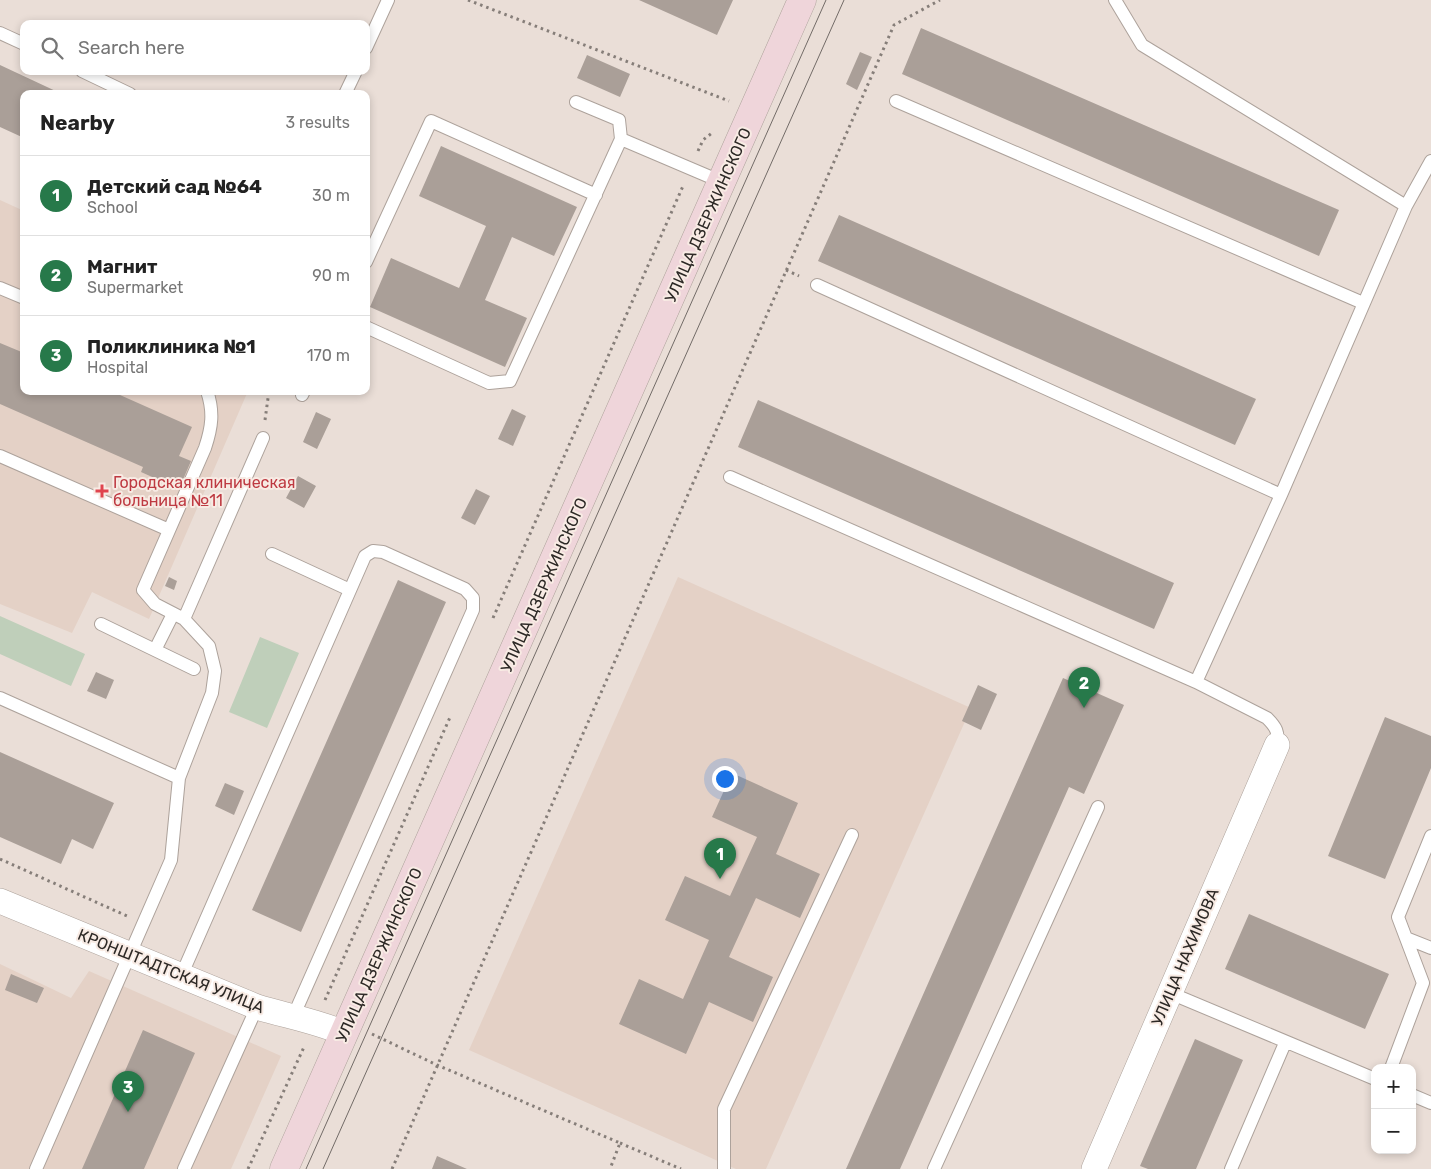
<!DOCTYPE html>
<meta charset="utf-8">
<style>
:root{--surface:#fff;--page:#f6f6f6;--text:#222;--muted:#767676;--line:#e0e0e0;--accent:#27794a}
body{margin:0;font-family:Rubik,sans-serif;background:var(--page);color:var(--text)}
.controls{position:absolute;right:15px;bottom:15px;display:grid;overflow:hidden;border-radius:10px;box-shadow:0 2px 8px #0003}
.controls button{width:45px;height:45px;display:grid;place-items:center;padding:0;border:0;border-bottom:1px solid var(--line);background:var(--surface);color:var(--text);font:25px sans-serif}
.you{position:absolute;left:724px;top:778px;width:18px;height:18px;margin:-12px;border:4px solid #fff;border-radius:50%;background:#1a73e8;box-shadow:0 0 0 8px #1a73e833}
.badge{display:grid;place-items:center;width:32px;height:32px;border-radius:50%;background:var(--accent);color:#fff;font-size:16px;font-weight:700}
.pin{position:absolute;translate:-50% -41px;filter:drop-shadow(0 1px 2px #0008)}
.pin::after{content:'';position:absolute;top:26px;width:18px;height:15px;background:inherit;clip-path:polygon(0 0,100% 0,50% 100%)}
.list{margin:0;padding:0;list-style:none}
h2{display:flex;justify-content:space-between;align-items:center;height:65px;margin:0;padding:0 20px;font-size:21px}
h2 small{font-size:16px;font-weight:400;color:var(--muted)}
.list li{display:grid;grid-template-columns:32px 1fr auto;gap:15px;align-items:center;box-sizing:border-box;height:80px;padding:0 20px;border-top:1px solid var(--line)}
.list b{display:block;font-size:19px;white-space:nowrap}
.list p{margin:0;font-size:16px;white-space:nowrap;color:var(--muted)}
.list em{font-size:16px;font-style:normal;color:var(--muted)}
.icon{flex:none;width:28px;height:28px;fill:none;stroke:currentColor;stroke-width:2;stroke-linecap:round;stroke-linejoin:round}
.map{position:relative;flex:none;width:1431px;height:1169px;overflow:hidden}
.search{position:absolute;background:var(--surface);box-shadow:0 2px 8px #0003;left:20px;top:20px;width:350px;height:55px;display:flex;align-items:center;gap:12px;box-sizing:border-box;padding:0 18px;border-radius:10px;color:var(--muted);font-size:19px}
.panel{position:absolute;background:var(--surface);box-shadow:0 2px 8px #0003;left:20px;top:90px;width:350px;height:305px;border-radius:10px}
.map>svg:first-child{display:block}
.built{fill:#e4d1c6}
.green{fill:#bfcfba}
.building{fill:#aa9f98}
.lines{fill:none;stroke-linecap:round;stroke-linejoin:round}
.service-casing{stroke:#ada29b;stroke-width:14}
.minor-casing{stroke:#ada29b;stroke-width:26}
.secondary-casing{stroke:#ada29b;stroke-width:29}
.path{stroke:#867e79;stroke-width:3;stroke-dasharray:2.5 4;stroke-linecap:butt}
.service{stroke:#fff;stroke-width:12}
.minor{stroke:#fff;stroke-width:25}
.secondary{stroke:#efd5da;stroke-width:28}
.tram{stroke:#726b67;stroke-width:1}
.health-dot{fill:#e0444e;stroke:#f8ebe4;stroke-width:2}
.labels{text-anchor:middle;dominant-baseline:central;stroke-width:4;stroke-linejoin:round;paint-order:stroke}
.street-label{font-size:16px;fill:#2d2926;stroke:#f8ebe4}
.health-label{font-size:16px;fill:#be3a42;stroke:#f8ebe4;text-anchor:start}
</style>
<div class="map">
<svg width="1431" height="1169" viewBox="0 0 1431 1169">
<rect width="100%" height="100%" fill="#eaded7"/>
<path class="built" d="M0,200l24,11v180h224l-99,228 -57,-27 -20,41 -72,-29z
M678,577l293,131 -205,461h-30l-267,-119z
M0,964l71,34 18,-27 192,85 -50,113h-231z"/>
<path class="green" d="M0,616l85,38 -14,32 -71,-32z
M260,637l39,16 -32,75 -38,-16z"/>
<path class="building" d="M639,0h94l-16,35z
M921,28l418,182 -20,46 -417,-182z
M860,52l12,5 -15,33 -11,-6z
M587,55l43,19 -10,23 -43,-19z
M0,65l62,29h-38v44l-24,-11z
M441,146l136,61 -23,49 -42,-19 -27,63 42,18 -22,49 -135,-60 21,-49 68,30 27,-62 -67,-30z
M839,215l417,184 -21,46 -417,-184z
M0,343l24,10v38h87l81,36 -13,29 12,5 -12,28 -38,-17 2,-5 -143,-63z
M758,400l416,183 -20,46 -416,-182z
M512,409l14,7 -13,30 -15,-7z
M316,412l15,7 -14,30 -14,-7z
M298,476l18,10 -12,22 -18,-10z
M476,489l14,7 -15,29 -14,-7z
M169,577l8,4 -3,9 -9,-4z
M398,580l48,22 -145,330 -49,-22z
M96,672l18,8 -8,19 -19,-8z
M1063,678l61,27 -40,89 -15,-7 -169,382h-54z
M978,685l19,9 -16,36 -19,-9z
M1385,717l46,19v32l-46,111 -57,-23z
M0,752l114,51 -21,46 -21,-10 -11,25 -61,-27z
M732,773l66,30 -22,51 44,20 -20,44 -44,-20 -27,59 44,20 -20,45 -44,-20 -23,52 -67,-30 20,-45 44,20 26,-59 -44,-20 20,-44 45,20 27,-59 -45,-20z
M225,783l19,8 -10,24 -19,-9z
M1249,914l140,60 -24,55 -140,-60z
M11,974l33,14 -7,15 -32,-13z
M143,1030l52,23 -51,116h-62z
M1195,1039l48,21 -47,109h-48l-8,-3z
M437,1156l30,13h-35z"/>
<g class="lines">
<defs>
<path id="service" d="M1115,0l27,45 264,161
M0,33l24,11
M366,48l22,-48
M82,71l48,23
M345,94l11,-23
M896,101l467,202
M576,102l43,18 2,19
M366,262l65,-141 165,74
M817,285l464,210
M0,288l24,10
M366,327l123,56 21,-2 111,-242 101,43
M302,395l2,-4
M0,456l169,74
M730,477l466,205
M272,554l78,36
M184,619l79,-181
M101,624l93,45
M155,650l18,-36
M0,698l179,80
M1277,745c2,-13 -1,-18 -10,-27l-71,-36 85,-187 125,-289 25,-45
M1406,938l25,10
M182,974l183,-418 8,-5 10,1 82,37 8,9v12l-180,407
M1170,993l205,86
M1391,1068l32,-85 -25,-66 33,-81
M1412,1095l19,8
M36,1169l135,-309 8,-82 33,-85 3,-22 -6,-25 -25,-27 -29,-15 -12,-14 62,-142c7,-21 9,-36 2,-57
M184,1169l73,-162
M724,1169v-60l128,-274
M934,1169l164,-362
M1231,1169l54,-126"/>
<path id="minor" d="M0,901l257,106c30,9 59,14 87,26
M1094,1169l183,-424"/>
<path id="secondary" d="M284,1169l518,-1169"/>
</defs>
<use href="#service" class="service-casing"/>
<use href="#minor" class="minor-casing"/>
<use href="#secondary" class="secondary-casing"/>
<path class="path" d="M468,0l261,101
M698,151l5,-11 9,-7
M786,270l13,6
M265,420l4,-29
M493,618l190,-432
M0,859l127,57
M325,1000l126,-285
M372,1034l65,31 183,78 -10,26
M620,1143l61,26
M248,1169l56,-122
M392,1169l502,-1144 46,-25"/>
<use href="#service" class="service"/>
<use href="#minor" class="minor"/>
<use href="#secondary" class="secondary"/>
<path class="tram" d="M306,1169l520,-1169
M323,1169l521,-1169"/>
</g>
<path class="health-dot" d="M99.5 483.5h5v5h5v5h-5v5h-5v-5h-5v-5h5z"/>
<g class="labels">
<g class="street-label">
<text transform="translate(708 215) rotate(-66)">УЛИЦА ДЗЕРЖИНСКОГО</text>
<text transform="translate(544 585) rotate(-66)">УЛИЦА ДЗЕРЖИНСКОГО</text>
<text transform="translate(379 955) rotate(-66)">УЛИЦА ДЗЕРЖИНСКОГО</text>
<text transform="translate(1185 957) rotate(-67)">УЛИЦА НАХИМОВА</text>
<text transform="translate(171 971) rotate(22)">КРОНШТАДТСКАЯ УЛИЦА</text>
</g>
<g class="health-label">
<text x="113" y="482">Городская клиническая<tspan x="113" dy="18">больница №11</tspan></text>
</g>
</g>
</svg>
<div class="controls">
<button>+</button>
<button>−</button>
</div>
<div class="you"></div>
<div class="pin badge" style="left:720px;top:879px">1</div>
<div class="pin badge" style="left:1084px;top:708px">2</div>
<div class="pin badge" style="left:128px;top:1112px">3</div>
<div class="search"><svg class="icon" aria-label="search" viewBox="0 0 24 24"><circle cx="10" cy="10" r="6"/><path d="M15 15l6 6"/></svg>Search here</div>
<section class="panel">
<h2>Nearby<small>3 results</small></h2>
<ul class="list">
<li><span class="badge">1</span><div><b>Детский сад №64</b><p>School</p></div><em>30 m</em></li>
<li><span class="badge">2</span><div><b>Магнит</b><p>Supermarket</p></div><em>90 m</em></li>
<li><span class="badge">3</span><div><b>Поликлиника №1</b><p>Hospital</p></div><em>170 m</em></li>
</ul>
</section>
</div>
